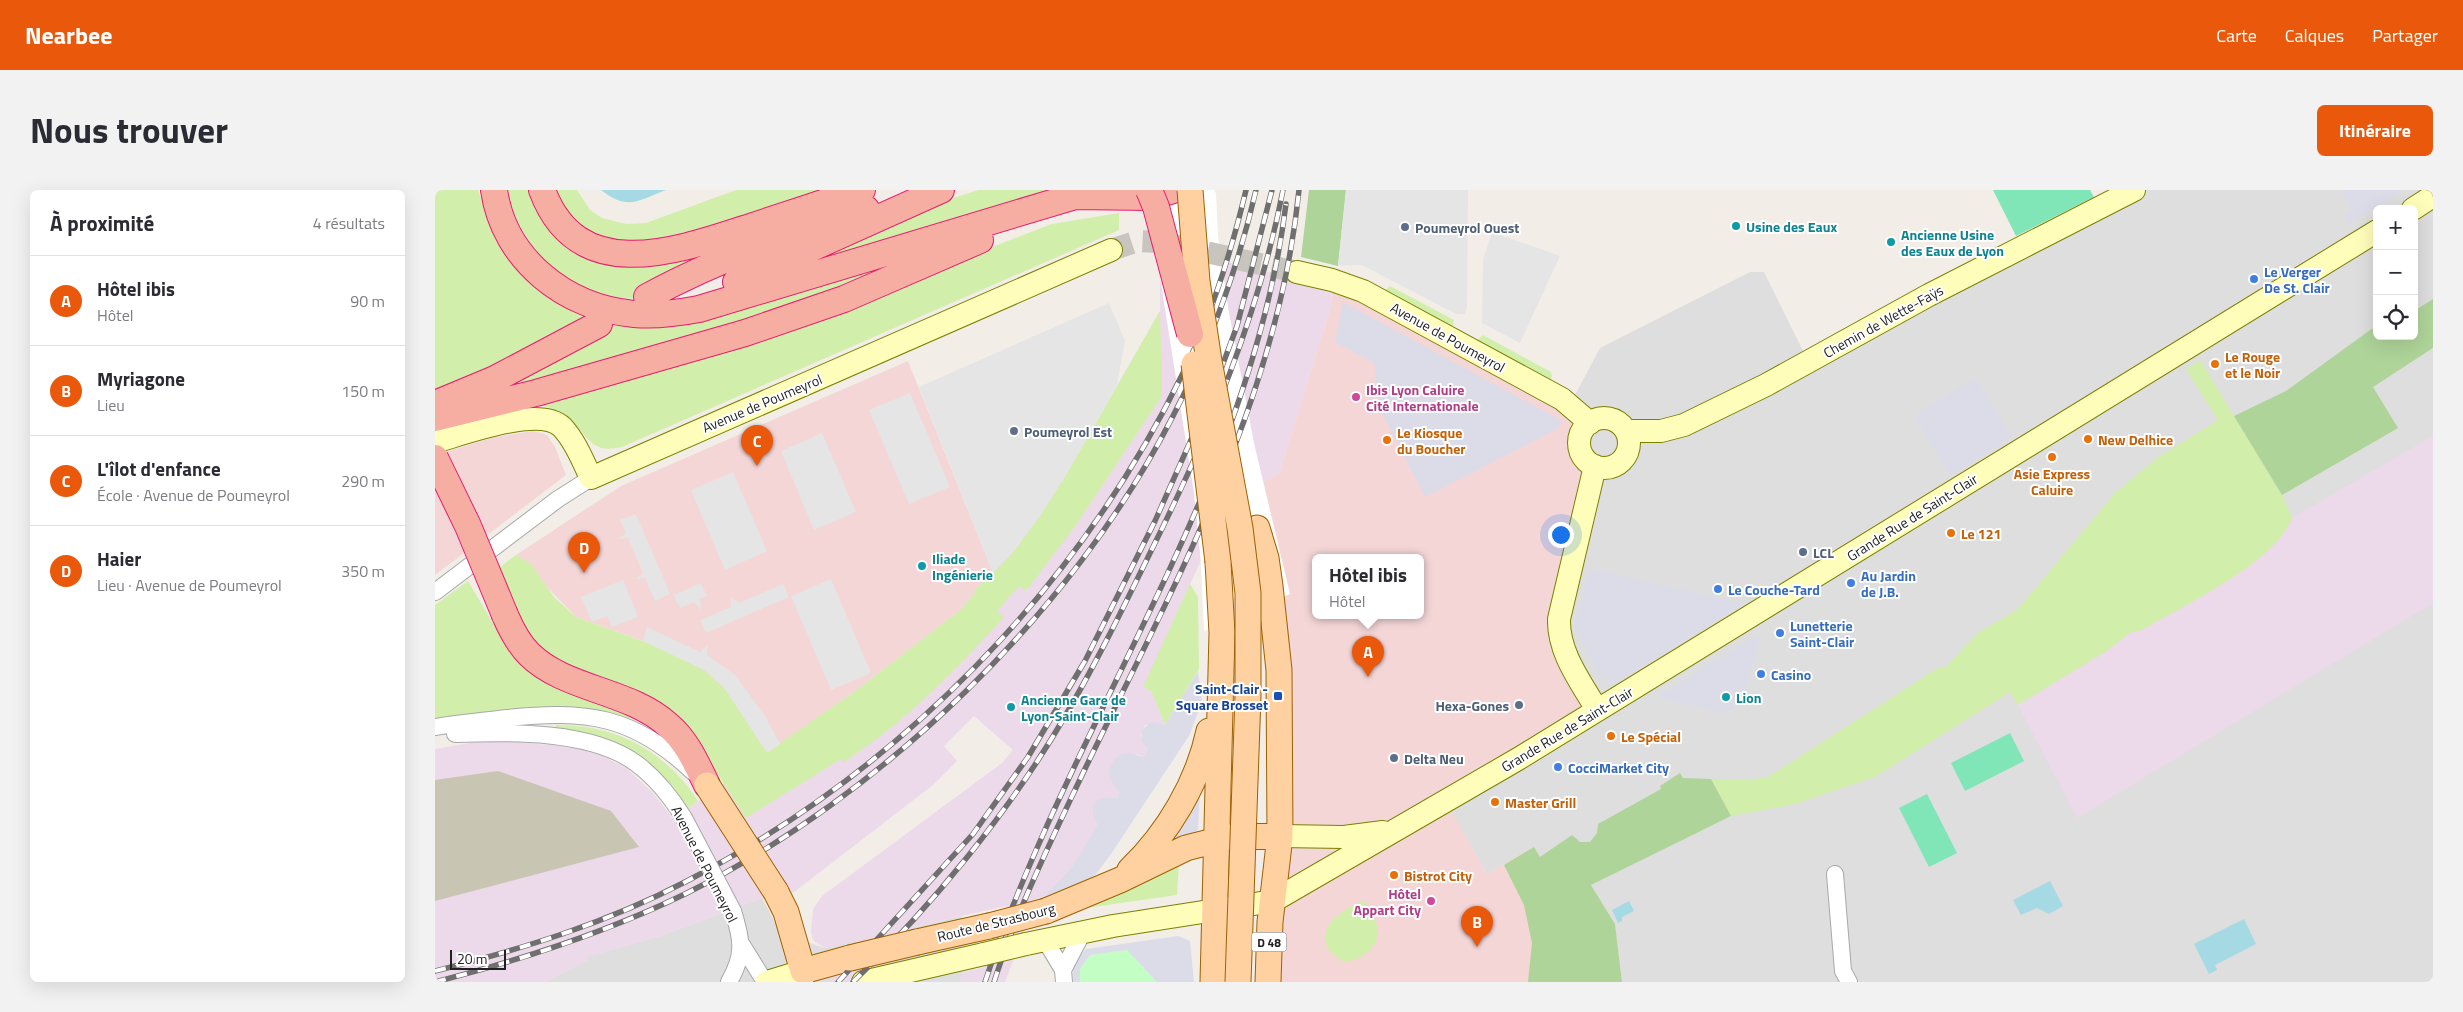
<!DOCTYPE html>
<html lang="fr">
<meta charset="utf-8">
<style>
:root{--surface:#fff;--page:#f2f2f3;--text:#2b2b33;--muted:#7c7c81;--line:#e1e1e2;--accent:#ea580c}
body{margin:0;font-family:"Titillium Web",sans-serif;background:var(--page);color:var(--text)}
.controls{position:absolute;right:15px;top:15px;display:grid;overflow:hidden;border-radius:8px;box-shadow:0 5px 20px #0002}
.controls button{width:45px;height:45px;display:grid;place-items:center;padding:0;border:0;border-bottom:1px solid var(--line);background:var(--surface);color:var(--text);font:25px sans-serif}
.scale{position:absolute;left:15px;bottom:12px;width:56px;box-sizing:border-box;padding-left:5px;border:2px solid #212121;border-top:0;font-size:14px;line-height:18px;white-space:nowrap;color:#212121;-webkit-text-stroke:4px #fff;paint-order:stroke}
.you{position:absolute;left:1125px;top:344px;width:18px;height:18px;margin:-12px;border:4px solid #fff;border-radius:50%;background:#1a73e8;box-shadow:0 0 0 8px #1a73e833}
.badge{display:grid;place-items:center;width:32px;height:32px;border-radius:50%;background:var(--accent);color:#fff;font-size:16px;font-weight:700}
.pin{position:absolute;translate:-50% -41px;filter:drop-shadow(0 1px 2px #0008)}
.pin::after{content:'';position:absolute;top:26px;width:18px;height:15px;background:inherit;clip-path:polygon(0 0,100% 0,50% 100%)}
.popup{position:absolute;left:877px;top:364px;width:112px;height:65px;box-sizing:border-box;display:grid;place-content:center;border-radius:8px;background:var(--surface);filter:drop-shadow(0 1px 4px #0005);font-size:16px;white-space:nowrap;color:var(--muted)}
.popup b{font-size:19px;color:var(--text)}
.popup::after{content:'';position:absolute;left:50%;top:100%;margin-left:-10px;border:10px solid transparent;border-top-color:var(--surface)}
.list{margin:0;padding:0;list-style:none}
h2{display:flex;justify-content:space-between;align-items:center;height:65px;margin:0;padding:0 20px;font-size:21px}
h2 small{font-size:16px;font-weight:400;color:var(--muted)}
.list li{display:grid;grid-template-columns:32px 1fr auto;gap:15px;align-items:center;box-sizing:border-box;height:90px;padding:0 20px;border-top:1px solid var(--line)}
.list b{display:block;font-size:19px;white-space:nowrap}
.list p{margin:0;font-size:16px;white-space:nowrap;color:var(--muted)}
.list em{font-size:16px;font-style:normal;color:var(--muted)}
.icon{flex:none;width:28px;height:28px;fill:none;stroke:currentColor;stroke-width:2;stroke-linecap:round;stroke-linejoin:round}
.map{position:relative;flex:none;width:1998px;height:792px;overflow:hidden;border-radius:8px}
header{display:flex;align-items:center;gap:30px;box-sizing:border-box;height:70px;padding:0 25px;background:var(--accent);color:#fff}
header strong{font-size:24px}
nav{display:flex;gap:28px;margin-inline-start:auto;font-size:18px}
.intro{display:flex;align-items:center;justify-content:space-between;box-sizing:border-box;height:120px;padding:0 30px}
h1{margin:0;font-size:35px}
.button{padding:12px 22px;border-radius:8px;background:var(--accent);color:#fff;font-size:18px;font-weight:700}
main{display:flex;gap:30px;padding:0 30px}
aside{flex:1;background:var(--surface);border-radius:8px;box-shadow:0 5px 20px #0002}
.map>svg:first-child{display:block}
.residential{fill:#dfdede;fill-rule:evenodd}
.commercial{fill:#f4d6d7;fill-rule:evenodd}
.industrial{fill:#ecd9e9}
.construction{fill:#c8c6b2}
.grass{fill:#d1efaa}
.forest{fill:#aed499}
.park{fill:#c3fec4}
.pitch{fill:#80e6b8}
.parking{fill:#e5e5e5}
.plaza{fill:#dbdce8}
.water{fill:#a5d9e3}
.pier{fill:#fff}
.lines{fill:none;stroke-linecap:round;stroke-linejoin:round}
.secondary-tunnel{stroke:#c8c5bf;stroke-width:22;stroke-dasharray:22 11;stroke-linecap:butt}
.minor-casing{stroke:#a8a8a8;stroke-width:18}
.secondary-casing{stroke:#7b8100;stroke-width:24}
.primary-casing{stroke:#9f6000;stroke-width:27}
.trunk-casing{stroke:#e91b6f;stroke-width:28}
.minor{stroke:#fff;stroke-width:16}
.secondary{stroke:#fefdb9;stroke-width:22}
.primary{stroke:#ffd0a0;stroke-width:25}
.trunk{stroke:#f6ada2;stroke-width:26}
.rail-casing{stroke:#6f6f6f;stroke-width:5.5}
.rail{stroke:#fff;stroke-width:4;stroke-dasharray:11;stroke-linecap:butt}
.minor-bridge-casing{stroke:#a8a8a8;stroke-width:18;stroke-linecap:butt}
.secondary-bridge-casing{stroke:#7b8100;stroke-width:24;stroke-linecap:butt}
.primary-bridge-casing{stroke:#9f6000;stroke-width:27;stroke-linecap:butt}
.trunk-bridge-casing{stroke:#e91b6f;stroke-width:28;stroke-linecap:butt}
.minor-bridge{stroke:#fff;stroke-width:16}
.secondary-bridge{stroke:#fefdb9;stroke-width:22}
.primary-bridge{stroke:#ffd0a0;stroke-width:25}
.trunk-bridge{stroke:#f6ada2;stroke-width:26}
.culture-dot{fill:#0f9aa8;stroke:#fff;stroke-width:2}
.service-dot{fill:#5c6f8a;stroke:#fff;stroke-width:2}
.shop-dot{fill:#3f7fe0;stroke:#fff;stroke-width:2}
.food-dot{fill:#e8710a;stroke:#fff;stroke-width:2}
.hotel-dot{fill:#d1479c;stroke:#fff;stroke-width:2}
.transit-dot{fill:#1a4fb4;stroke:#fff;stroke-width:2}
.labels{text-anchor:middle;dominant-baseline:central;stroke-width:4;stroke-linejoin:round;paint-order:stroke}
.shield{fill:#fff;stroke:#646464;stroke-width:1}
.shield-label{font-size:12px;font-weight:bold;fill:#212121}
.culture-label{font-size:14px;font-weight:bold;fill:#0d838f;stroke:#fff;text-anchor:start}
.service-label{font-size:14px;font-weight:bold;fill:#4e5e75;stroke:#fff;text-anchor:start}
.shop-label{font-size:14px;font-weight:bold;fill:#366cbe;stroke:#fff;text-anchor:start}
.street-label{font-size:14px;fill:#212121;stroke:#fff}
.food-label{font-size:14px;font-weight:bold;fill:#c56008;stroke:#fff;text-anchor:start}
.hotel-label{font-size:14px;font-weight:bold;fill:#b23c85;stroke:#fff;text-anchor:start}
.transit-label{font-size:14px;font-weight:bold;fill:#164399;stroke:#fff;text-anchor:end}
</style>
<header>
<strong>Nearbee</strong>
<nav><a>Carte</a><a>Calques</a><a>Partager</a></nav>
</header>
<div class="intro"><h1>Nous trouver</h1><a class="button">Itinéraire</a></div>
<main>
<aside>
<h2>À proximité<small>4 résultats</small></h2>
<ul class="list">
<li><span class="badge">A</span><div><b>Hôtel ibis</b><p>Hôtel</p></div><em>90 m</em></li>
<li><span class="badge">B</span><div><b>Myriagone</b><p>Lieu</p></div><em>150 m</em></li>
<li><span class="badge">C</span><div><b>L'îlot d'enfance</b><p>École · Avenue de Poumeyrol</p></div><em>290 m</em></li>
<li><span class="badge">D</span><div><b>Haier</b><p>Lieu · Avenue de Poumeyrol</p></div><em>350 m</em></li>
</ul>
</aside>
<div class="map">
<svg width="1998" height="792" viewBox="0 0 1998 792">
<rect width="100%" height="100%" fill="#f2eee7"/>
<path class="residential" d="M1704,0h294v792h-811l-7,-58 -24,-39 -33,-40 -18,12 -6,-9 -47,26 -41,-71 115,-152 24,-187 -6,-8 -2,-13 2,-13 -11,-22 32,-60 150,-76h14l46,93zM1942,19h37v127h-37z
M327,708l18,34 44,16 138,-32 1,56 -3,10h-415l42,-22 -1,-3 77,-22z"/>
<path class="commercial" d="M897,94l253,139 -6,7 -2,13 2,13 6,8 -28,149 40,102 -150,88 40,71 47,-27 6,10 18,-12 33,40 24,39 7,58h-349l5,-150 -24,-346 25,-12 53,-171zM880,368h106v58h-106z
M473,171l85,212 -34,38 -105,81 -87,61 -42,-64 -82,-48 -67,-24 -60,-62 105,-69z
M99,241l13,4 8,12 11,28 -131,100v-120l60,-18z"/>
<path class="industrial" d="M752,62l135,33 9,3 1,15 -53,171 -50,24 -85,189 7,4 14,34h-20l-4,11 7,13 -4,8 -7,-3 -24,30 6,8 -2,7 -25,8 1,7 6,10 -28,44 -29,30 -5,1 -32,83h-45l3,-10 22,-5 21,-61 -93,21 -50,55h-34l42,-44 -47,10 -11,-8 -2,-8 2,-23 9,-13 180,-133 11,-13 -39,-34 -30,30 13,15 -24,24 -139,107 -32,6 -99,37 -76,22v3l-42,22h-110v-233l41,-7h39l59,5 28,9 24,12 27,25 20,26 181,-127 105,-81 16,-18 -1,-2 40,-40 52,-76 94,-164v-34z
M1998,246v167l-356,215 -59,-113 90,-55 23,-18 11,-2 113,-68 22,-20 15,-24z"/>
<path class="construction" d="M63,581l113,40 28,36 -204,54v-121z"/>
<path class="grass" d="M0,0h43c24,68 44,102 114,128l-157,77z
M73,0h24l40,58 185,-10c-33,16 -68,30 -100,47 -7,4 -16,12 -23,13 -10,2 -22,-2 -31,-4 -49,-13 -86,-54 -95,-104z
M119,0h23l13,20 12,8 24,6 20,-1 90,-33h98l-187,56 -60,-12 -16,-15z
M544,0h93l-309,87 193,-80z
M684,23v17l-497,217c-34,8 -34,-14 -55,-31 -9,-7 -22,-10 -33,-12l390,-131 128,-49z
M504,54l-118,55 -364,104 51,-23 107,-55 29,1z
M955,96l64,34 -2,9 -69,-37z
M725,121l2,85 -86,129 -50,66 -7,-5 -22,25 7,6 -2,2c-48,53 -98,104 -158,143l-3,-3 -95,59 -27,-42 -35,-46 -146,-79 -42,-81 20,-15 16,10 22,32 22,20 72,26 56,27 23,21 33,47 7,14 87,-60 105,-81 16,-18 -1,-2 40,-40 26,-35 26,-41z
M1048,145l68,37 1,4 -2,5 -75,-39z
M1765,170l82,135 10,23c-16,44 -109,88 -150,112l-11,2 -23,18 -90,55 -8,-13 -135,85 -80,27 -64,12 -20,-37 36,1 21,-3 170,-109 7,-1 33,-34 40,-24 97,-116 42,-35 61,-38 -32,-51z
M33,391l42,71 58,40 62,24 1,4 -46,-11 -150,11v-115z
M755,394l8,13 1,72 -34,56 -14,-34 -8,-4z
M121,535c59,-1 110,26 142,76l-12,9 -14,-21 -117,-60z
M744,674l-2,31 -98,14z
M930,711c3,7 8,14 11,21 8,22 -12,38 -31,40 -30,-15 -24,-38 2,-53 6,-4 11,-7 18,-8z"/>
<path class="forest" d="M874,0h37l-8,76 -37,-9z
M1998,109v49l-60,39 25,41 -116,67 -48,-79 52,-25 91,-66v11h37v-25z
M1245,583l3,5 28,1 20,37 -140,69 24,39 7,58h-94l4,-39 -8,-38 -20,-40 30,-18 6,10 32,-22 8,7h10l7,-9 1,-9 63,-35 -1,-3z"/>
<path class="park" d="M692,760l30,32h-77v-13l10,-14z"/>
<path class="pitch" d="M1558,0h97l4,7 -78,39z
M1575,543l14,28 -59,30 -14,-28z
M1492,604l30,59 -28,14 -30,-59z"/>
<path class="parking" d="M911,0h122l-1,116 -2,8h-9l-94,-49 -24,1z
M1057,42l68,24 -40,87 -38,-20 1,-63z
M674,113l16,38 -8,44 -51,90 -26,41 -26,35 -21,22 -74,-186z
M475,203l40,94 -41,17 -40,-94z
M387,243l34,79 -42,18 -33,-79z
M298,282l34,79 -42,19 -34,-80z
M201,324l34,80 -15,7 -10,-23 -9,1 7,-6 -15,-35 -9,1 7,-6 -6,-13z
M396,389l40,94 -40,17 -40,-94z
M188,390l15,37 -26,10 -5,-11 -15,6 -11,-25z
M266,393l6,13 -7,3 1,11 -7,-8 -14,6 -6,-13z
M348,394l6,13 -83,36 -6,-13 31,-13v-10l8,6z
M212,437l53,25 8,-7 -1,10 28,20 30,41 15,28 -13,9 -42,-64 -21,-19 -61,-29z"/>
<path class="plaza" d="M1906,0h63l-56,34 -3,-9 7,-6z
M908,112l214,116 4,2 -2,8 -134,69 -46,-90 -5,-44 -39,-21z
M1540,188l37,59 -61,38 -38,-59z
M1154,378l147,34 9,1 -130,80 -6,-2 -9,-4 -23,-45 -1,-10z
M1327,442l-20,71 -17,10 -69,-16z
M763,481l4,31 -13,34 -78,118 -15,20 -12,9 -40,17 -2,-2 29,-30 27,-43 -5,-11 -1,-7 4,-6 6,-3h15l2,-6 -6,-8 -4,-8 1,-8 5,-9 6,-5 8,-1 15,4 4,-8 -6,-7v-12l9,-8 14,3z
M765,598l-2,42 -50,27z
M743,746l12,5 4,41h-37l-30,-32 -37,5 -10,14v13h-7v-13l4,-9 9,-11z"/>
<path class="water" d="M166,0h65c-29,11 -38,21 -65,0z
M1615,691l13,25 -14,8 -12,-6 -16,7 -8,-15z
M1194,711l5,10 -12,6v4l-4,2 -6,-13z
M1809,729l12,25 -41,21 2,5 -8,4 -15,-30z"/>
<path class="pier" d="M695,0h84l2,4 2,42 10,71 26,136 36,151 -29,13 -13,375h-24l4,-173 8,-122v-69l-32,13 -3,-67 -7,-71 -34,-216 -18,-68z"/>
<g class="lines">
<path class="secondary-tunnel" d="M676,60l27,-9 22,1 137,30"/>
<defs>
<path id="minor" d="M0,402l123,-93 33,-21
M0,537c24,-4 48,-6 72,-9 79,-8 126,-3 186,54
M20,544c54,-2 137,-4 182,30 20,15 34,33 47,54
M1400,684l8,97 6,11
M610,750l18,30 1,12
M307,755l23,37
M628,780l20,-38
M294,792c16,-28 13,-42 4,-71"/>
<path id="secondary" d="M1978,19l20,-13
M862,82l35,8 31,11 199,108 28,24
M1144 253a25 25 0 1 1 50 0a25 25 0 1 1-50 0Z
M1192,241h34l23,-6 82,-40 163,-90 205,-105
M0,252c28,-8 104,-37 127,-15 13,14 21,34 29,51l520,-228
M1160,276l-36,153c-1,34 22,63 38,91
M845,646l64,1 39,-5
M591,754l87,-18 160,-25 245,-142 859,-528
M332,792l36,-11 -1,11
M428,792l121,-28"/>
<path id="primary" d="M822,338l9,30 4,28 9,84 1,166 -10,86 -2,60
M695,680c38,-37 68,-87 79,-139
M341,702l10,20 17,59 47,-13
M611,721l74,-31 66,-32 43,-11 51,-1
M482,752l72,-16
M778,792l9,-349 -4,-71"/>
<path id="trunk" d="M59,0c10,70 72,118 140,124 22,2 44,-1 65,-5l376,-113 75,1 23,-7
M107,0c36,97 135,61 208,37 37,-12 75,-25 112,-37
M301,92l205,-92
M212,107c70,-38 143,-64 219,-88
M0,214l60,-25 104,-55
M0,228l101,-25 209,-60 99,-34 136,-59
M70,425c6,14 13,28 24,39 36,36 101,36 139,71 19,16 28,38 39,60"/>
</defs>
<use href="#minor" class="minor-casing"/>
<use href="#secondary" class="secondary-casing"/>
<use href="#primary" class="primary-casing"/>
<use href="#trunk" class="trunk-casing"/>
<use href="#minor" class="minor"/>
<use href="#secondary" class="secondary"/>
<use href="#primary" class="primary"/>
<use href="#trunk" class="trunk"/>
<defs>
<path id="rail" d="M0,781c87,-22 172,-48 252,-90 212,-110 390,-291 495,-506 29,-58 49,-122 64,-185
M0,792c86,-22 170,-49 250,-88 197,-98 388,-282 488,-478 37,-72 65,-148 83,-226
M403,792l135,-148 55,-77 57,-96 70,-140 59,-133 23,-62 35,-136
M418,792c78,-75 157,-171 211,-264 33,-56 61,-114 89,-171 56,-113 106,-233 130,-357
M550,792c88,-266 265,-493 301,-778
M559,792c23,-72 57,-141 89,-209 90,-187 195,-372 216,-583"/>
</defs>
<use href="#rail" class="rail-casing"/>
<use href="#rail" class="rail"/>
<defs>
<path id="minor-bridge" d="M249,628l49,93"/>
<path id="secondary-bridge" d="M549,764l42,-10"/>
<path id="primary-bridge" d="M755,0l7,91 12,80 31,167 8,65v103l-10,286
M759,174l24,198
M272,595l69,107
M554,736l57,-15
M415,768l67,-16"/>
<path id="trunk-bridge" d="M714,0l7,17 34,127
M0,268l33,68 37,89"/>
</defs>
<use href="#minor-bridge" class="minor-bridge-casing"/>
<use href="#secondary-bridge" class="secondary-bridge-casing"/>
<use href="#primary-bridge" class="primary-bridge-casing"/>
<use href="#trunk-bridge" class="trunk-bridge-casing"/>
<use href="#minor-bridge" class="minor-bridge"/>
<use href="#secondary-bridge" class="secondary-bridge"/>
<use href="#primary-bridge" class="primary-bridge"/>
<use href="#trunk-bridge" class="trunk-bridge"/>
</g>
<g class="culture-dot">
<circle cx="1301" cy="36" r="5"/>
<circle cx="1456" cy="52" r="5"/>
<circle cx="487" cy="376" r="5"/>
<circle cx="1291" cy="507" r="5"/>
<circle cx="576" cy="517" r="5"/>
</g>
<g class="service-dot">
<circle cx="970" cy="37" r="5"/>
<circle cx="579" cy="241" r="5"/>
<circle cx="1368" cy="362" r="5"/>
<circle cx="1084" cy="515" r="5"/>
<circle cx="959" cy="568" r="5"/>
</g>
<g class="shop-dot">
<circle cx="1819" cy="89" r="5"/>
<circle cx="1416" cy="393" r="5"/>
<circle cx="1283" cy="399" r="5"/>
<circle cx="1345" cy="443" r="5"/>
<circle cx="1326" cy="484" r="5"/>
<circle cx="1123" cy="577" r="5"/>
</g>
<g class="food-dot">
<circle cx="1780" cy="174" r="5"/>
<circle cx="1653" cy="249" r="5"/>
<circle cx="952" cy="250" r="5"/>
<circle cx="1617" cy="267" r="5"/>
<circle cx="1516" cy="343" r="5"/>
<circle cx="1176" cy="546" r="5"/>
<circle cx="1060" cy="612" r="5"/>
<circle cx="959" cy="685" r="5"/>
</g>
<g class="hotel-dot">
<circle cx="921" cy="207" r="5"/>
<circle cx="996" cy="711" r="5"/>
</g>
<rect class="transit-dot" x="838" y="501" width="10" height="10" rx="2.5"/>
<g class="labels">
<rect class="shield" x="816.5" y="742.5" width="35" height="19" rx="4"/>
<g class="shield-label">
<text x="834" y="752">D 48</text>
</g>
<g class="culture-label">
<text x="1311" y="36">Usine des Eaux</text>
<text x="1466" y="44">Ancienne Usine<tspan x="1466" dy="16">des Eaux de Lyon</tspan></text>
<text x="497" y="368">Iliade<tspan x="497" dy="16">Ingénierie</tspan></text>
<text x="1301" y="507">Lion</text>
<text x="586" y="509">Ancienne Gare de<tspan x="586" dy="16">Lyon-Saint-Clair</tspan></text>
</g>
<g class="service-label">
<text x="980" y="37">Poumeyrol Ouest</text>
<text x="589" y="241">Poumeyrol Est</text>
<text x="1378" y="362">LCL</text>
<text x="1074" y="515" text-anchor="end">Hexa-Gones</text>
<text x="969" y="568">Delta Neu</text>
</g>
<g class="shop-label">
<text x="1829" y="81">Le Verger<tspan x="1829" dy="16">De St. Clair</tspan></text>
<text x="1426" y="385">Au Jardin<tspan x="1426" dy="16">de J.B.</tspan></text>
<text x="1293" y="399">Le Couche-Tard</text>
<text x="1355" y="435">Lunetterie<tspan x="1355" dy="16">Saint-Clair</tspan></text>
<text x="1336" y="484">Casino</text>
<text x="1133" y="577">CocciMarket City</text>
</g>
<g class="street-label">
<text transform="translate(1448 131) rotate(-29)">Chemin de Wette-Faÿs</text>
<text transform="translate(1013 147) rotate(29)">Avenue de Poumeyrol</text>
<text transform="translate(327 213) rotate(-23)">Avenue de Poumeyrol</text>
<text transform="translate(1477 327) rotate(-32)">Grande Rue de Saint-Clair</text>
<text transform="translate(1132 539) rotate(-31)">Grande Rue de Saint-Clair</text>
<text transform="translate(270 674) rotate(63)">Avenue de Poumeyrol</text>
<text transform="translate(561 732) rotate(-14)">Route de Strasbourg</text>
</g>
<g class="food-label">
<text x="1790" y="166">Le Rouge<tspan x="1790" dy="16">et le Noir</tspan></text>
<text x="962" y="242">Le Kiosque<tspan x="962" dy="16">du Boucher</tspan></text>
<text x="1663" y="249">New Delhice</text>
<text x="1617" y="283" text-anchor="middle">Asie Express<tspan x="1617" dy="16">Caluire</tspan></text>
<text x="1526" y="343">Le 121</text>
<text x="1186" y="546">Le Spécial</text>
<text x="1070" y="612">Master Grill</text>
<text x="969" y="685">Bistrot City</text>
</g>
<g class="hotel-label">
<text x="931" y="199">Ibis Lyon Caluire<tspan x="931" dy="16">Cité Internationale</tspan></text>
<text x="986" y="703" text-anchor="end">Hôtel<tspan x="986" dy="16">Appart City</tspan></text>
</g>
<g class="transit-label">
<text x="833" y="498">Saint-Clair -<tspan x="833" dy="16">Square Brosset</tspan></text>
</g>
</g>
</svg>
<div class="controls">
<button>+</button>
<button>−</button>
<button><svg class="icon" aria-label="locate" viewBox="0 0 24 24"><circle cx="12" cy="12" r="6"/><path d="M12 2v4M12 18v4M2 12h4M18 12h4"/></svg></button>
</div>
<div class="scale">20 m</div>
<div class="you"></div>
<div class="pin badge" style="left:933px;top:487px">A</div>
<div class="popup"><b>Hôtel ibis</b>Hôtel</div>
<div class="pin badge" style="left:1042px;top:757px">B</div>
<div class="pin badge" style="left:322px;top:276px">C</div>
<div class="pin badge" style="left:149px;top:383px">D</div>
</div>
</main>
